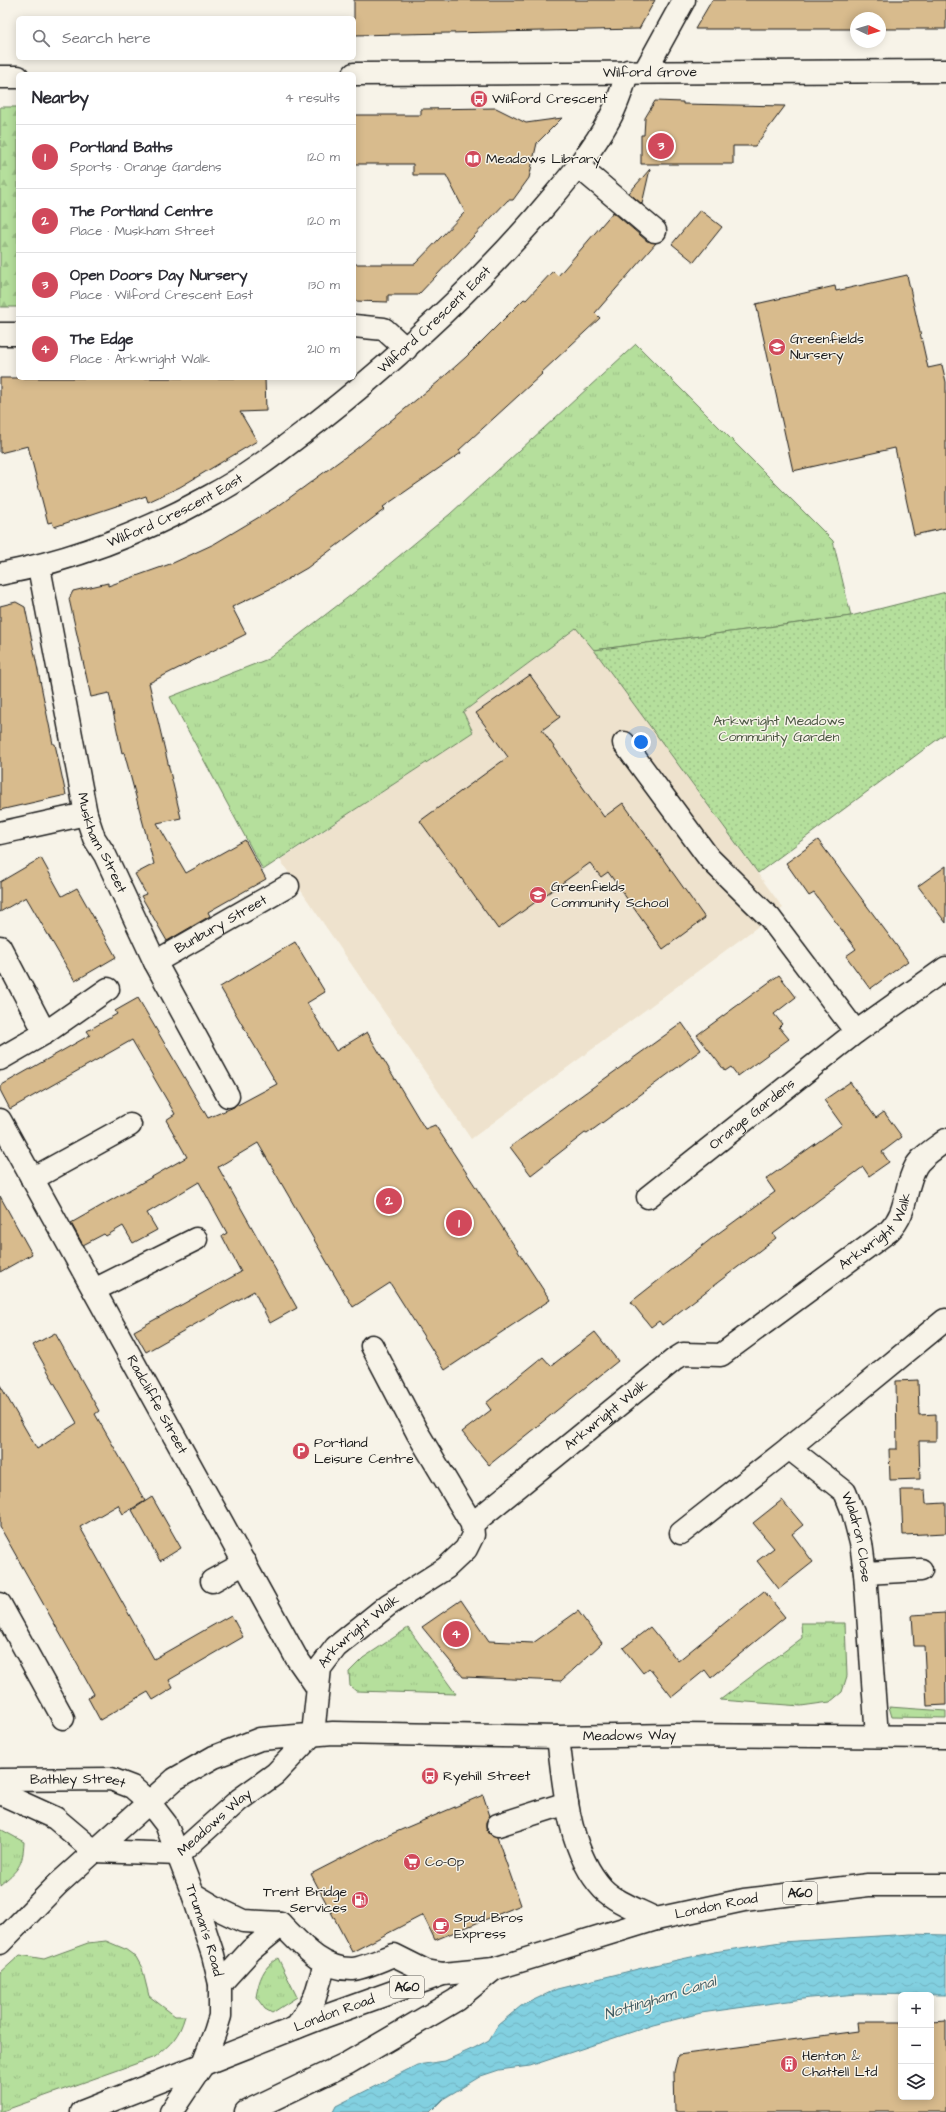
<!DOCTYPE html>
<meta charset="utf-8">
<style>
:root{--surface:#fff;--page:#f2f2f3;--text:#2b2b33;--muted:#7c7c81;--line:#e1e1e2;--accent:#d1495b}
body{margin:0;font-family:"Architects Daughter",sans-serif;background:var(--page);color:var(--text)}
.controls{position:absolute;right:12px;bottom:12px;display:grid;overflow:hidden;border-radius:6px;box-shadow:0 2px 10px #0003}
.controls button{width:36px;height:36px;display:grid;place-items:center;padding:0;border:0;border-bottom:1px solid var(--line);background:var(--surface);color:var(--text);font:20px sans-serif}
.compass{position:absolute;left:850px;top:12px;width:36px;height:36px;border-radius:50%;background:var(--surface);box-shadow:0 2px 10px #0003;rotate:94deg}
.you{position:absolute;left:641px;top:742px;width:14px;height:14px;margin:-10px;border:3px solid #fff;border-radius:50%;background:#1a73e8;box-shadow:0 0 0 6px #1a73e833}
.badge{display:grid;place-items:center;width:26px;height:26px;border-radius:50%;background:var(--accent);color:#fff;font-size:13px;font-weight:700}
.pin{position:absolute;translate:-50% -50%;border:2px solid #fff;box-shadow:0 1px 4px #0006}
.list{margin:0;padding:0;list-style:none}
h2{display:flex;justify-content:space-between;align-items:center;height:52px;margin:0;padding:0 16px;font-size:17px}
h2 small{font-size:13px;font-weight:400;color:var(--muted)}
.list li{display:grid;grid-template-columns:26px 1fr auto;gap:12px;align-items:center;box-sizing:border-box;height:64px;padding:0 16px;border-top:1px solid var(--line)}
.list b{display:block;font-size:15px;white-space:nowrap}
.list p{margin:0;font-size:13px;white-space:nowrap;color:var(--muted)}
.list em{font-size:13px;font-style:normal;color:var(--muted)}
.icon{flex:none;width:22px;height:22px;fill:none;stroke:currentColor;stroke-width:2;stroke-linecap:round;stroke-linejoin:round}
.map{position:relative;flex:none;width:946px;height:2112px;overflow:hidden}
.search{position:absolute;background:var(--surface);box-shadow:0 2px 10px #0003;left:16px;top:16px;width:340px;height:44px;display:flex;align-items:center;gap:10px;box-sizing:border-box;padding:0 14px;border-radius:6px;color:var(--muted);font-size:15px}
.panel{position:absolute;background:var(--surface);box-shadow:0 2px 10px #0003;left:16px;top:72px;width:340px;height:308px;border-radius:6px}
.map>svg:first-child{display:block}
.built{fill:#eee2cd}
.grass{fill:url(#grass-tufts);stroke:#687e5c}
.forest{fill:url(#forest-firs);stroke:#687e5c}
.park{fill:url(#park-dots);stroke:#687e5c}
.water{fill:url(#water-waves);stroke:#598892}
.building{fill:#d8bb8d;stroke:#1c1c1c}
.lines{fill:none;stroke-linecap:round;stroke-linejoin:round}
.minor-casing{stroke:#1c1c1c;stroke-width:25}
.major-casing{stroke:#1c1c1c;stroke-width:25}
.minor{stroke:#f7f3e8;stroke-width:22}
.major{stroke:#f7f3e8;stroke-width:22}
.labels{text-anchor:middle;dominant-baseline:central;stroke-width:3;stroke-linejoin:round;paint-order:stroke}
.shield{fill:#f7f3e8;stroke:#5e5c59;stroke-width:1}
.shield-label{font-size:13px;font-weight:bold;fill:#1c1c1c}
.street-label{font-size:14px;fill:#1c1c1c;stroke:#f7f3e8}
.poi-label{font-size:14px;fill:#1c1c1c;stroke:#f7f3e8;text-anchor:start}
.park-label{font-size:14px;fill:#4a5642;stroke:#f7f3e8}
.water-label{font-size:15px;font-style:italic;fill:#405b61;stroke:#f7f3e8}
</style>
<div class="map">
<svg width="946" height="2112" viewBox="0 0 946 2112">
<defs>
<pattern id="grass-tufts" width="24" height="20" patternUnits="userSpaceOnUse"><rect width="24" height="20" fill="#b5df9c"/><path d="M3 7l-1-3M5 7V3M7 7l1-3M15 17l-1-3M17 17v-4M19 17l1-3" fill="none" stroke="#9bbf86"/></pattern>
<pattern id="forest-firs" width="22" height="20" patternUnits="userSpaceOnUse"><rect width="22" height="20" fill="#b5df9c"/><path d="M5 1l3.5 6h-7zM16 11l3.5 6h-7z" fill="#9bbf86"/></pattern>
<pattern id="park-dots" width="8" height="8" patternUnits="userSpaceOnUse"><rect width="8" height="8" fill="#b5df9c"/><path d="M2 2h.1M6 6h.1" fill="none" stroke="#9bbf86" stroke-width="1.8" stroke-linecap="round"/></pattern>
<pattern id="water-waves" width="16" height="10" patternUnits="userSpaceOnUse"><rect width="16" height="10" fill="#82d0e0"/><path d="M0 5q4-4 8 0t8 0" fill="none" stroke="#70b2c0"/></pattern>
</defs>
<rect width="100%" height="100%" fill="#f7f3e8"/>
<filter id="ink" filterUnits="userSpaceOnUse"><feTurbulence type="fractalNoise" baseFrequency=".025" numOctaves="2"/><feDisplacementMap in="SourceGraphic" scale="8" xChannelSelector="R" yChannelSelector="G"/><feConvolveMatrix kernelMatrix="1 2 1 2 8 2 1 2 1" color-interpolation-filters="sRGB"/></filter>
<g filter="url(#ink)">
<path class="built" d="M577,628l17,22 189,258 -312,231 -191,-279 193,-128 -10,-20z"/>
<path class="grass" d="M636,344l197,197 18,75 -257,34 -18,-22 -113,84 10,20 -210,138 -93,-173 98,-38 96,-74 86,-71z
M801,1623h44l2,53 -5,16 -12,10 -29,4 -81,-6 82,-62z
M408,1628l48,66 -100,-3 -6,-5 -1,-14 14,-14z
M889,1707l57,4v7l-54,-1z
M0,1829l24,13c-1,24 -6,28 -24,43z
M106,1941l19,8 11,8 6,11 7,28 26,20h10c-6,21 -13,27 -30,41l-155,55v-139l20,-18 24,4 44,-16z
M278,1958l19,39 -25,16 -7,-4 -9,-12c3,-17 7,-30 22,-39z"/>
<path class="forest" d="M0,107h18v200h-18z"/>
<path class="park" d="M946,592v141l-188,140 -164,-223 257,-34z"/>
<path class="water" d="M911,1934l35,1v60l-88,-1 -48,4 -109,15 -48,12 -123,41 -31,4 -18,6 -38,23 -13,13h-97l3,-6 81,-41 28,-4 29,-13 15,-8 9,-15 23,-19 36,-17 93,-23 64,-14 67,-10z"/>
<path class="building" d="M354,0h301l-16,29 -285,6z
M712,0h234v29h-66v-11h-24v11h-161z
M655,101l28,1v2l102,2 -30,40h-22v18h-92v-29h3l1,-17z
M496,108l30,15 36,-5 -25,25 -8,35 -16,22h-5l-90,95h-30v7l-34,-1v-37h61l50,-52 -19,-37h-33v-11h-59v-49h67v-6z
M650,169l-8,35 -13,-11z
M700,210l22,17 -28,35 -22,-18z
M613,212l34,29 9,2 -61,70 5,5 -59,55 1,1 -83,76 2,3 -78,54 2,2 -78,59 -33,19 -42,20 14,27 -97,49 32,135 -24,5 29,50 59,-33 21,39 -58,33 2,4 -43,25 -26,-45 5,-2 -11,-20 19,-10 -30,-112 -2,1 -13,-60 -18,4 -22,-98 4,-8 35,-8v3l65,-23 41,-19 67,-40 75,-55 82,-67 28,-25 58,-58 2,1 27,-29 5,5z
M907,275l21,93 14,-3 4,17v146l-32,7 -19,-87 -102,23 -37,-167 79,-18 1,5z
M0,378h265l1,33 -26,1 17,29 -77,46 -32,15 -2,-6 -92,31 -2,-5 -4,1 -20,-77 -28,7z
M16,602l9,5 28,137h2l11,51 -66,15v-204z
M530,675l30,42 -18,13 62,87 19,-14 82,115 -42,31 -55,-77 -7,5 -11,-14 -92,66 -78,-108 88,-64 -32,-44z
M818,840l90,121 -38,28 -24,-33 10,-7 -42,-56 -5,3 -23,-33z
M41,858l21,38 15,-8 39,69 -41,24 -49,-84 -26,15v-30z
M946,866v57l-28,-37z
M295,942l30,50 -18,11 29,48 31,-19 58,97 10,-4 115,175 -105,70 -55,-87 -37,24 -95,-164 -40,24 79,141 -27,15 -16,-32 -108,61 -12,-21 107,-59 -19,-36 5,-3 -28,-51 -52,31 10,17 -24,13 -10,-17 -17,10 -2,-2 -21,11 -12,-22 116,-66 -21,-37 9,-6 -43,-74 -122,69 -10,-19v-4l90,-51 -3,-4 30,-17 -2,-3 23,-13 70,120 26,-11 43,-23 -57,-97z
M779,975l17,22 -22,17 8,10 -3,3 10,12 -51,37 -7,-9 -6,4 -28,-36z
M682,1023l19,27 -114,84 -2,-1 -54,42 -21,-28z
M850,1082l26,36 8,-6 18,25 -20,15 7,10 -20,14 -6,-9 -90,67 3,4 -114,87 -3,-4 -8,6 -20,-25 85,-67 59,-43 -9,-13 76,-54 -18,-25z
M0,1196l32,58 -32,18z
M595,1332l23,29 -129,104 -27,-33 29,-22 -5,-7 57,-46 8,9z
M55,1333l44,78 -4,3 50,87 -22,13 -5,-9 -38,22 74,132 77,-44 12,22 -74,43 4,8 -20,12 -5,-8 -48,28 -12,-22 6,-4 -94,-167v-142l37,64 40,-26 -44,-78z
M918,1380l1,35 17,-1v27h-17l1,38 -30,1 -1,-31h8l-1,-68z
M901,1490h24l1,14 20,-1v30l-43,2z
M152,1497l29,51 -21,13 -28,-51z
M782,1500l21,25 -11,9 21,28 -34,27 -22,-28 17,-13 -21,-25z
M764,1591l21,26 -74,61 -6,-8 -33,27 -23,-29 -6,5 -20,-25 27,-21 28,34z
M461,1600l28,41 44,2 45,-32 24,32 -41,38 -98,-4 -41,-50z
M945,1613l1,92 -19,1 -3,-60h-10l-2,-31z
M483,1795l7,21 -4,6v7l4,5 7,3 24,68 -86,35 -12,-25 -71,37 -41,-78 64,-33z
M946,2021v91h-271l-1,-40 4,-17 180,-24 -1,-9h44v75h30v-75z"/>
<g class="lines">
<defs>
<g id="minor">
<path d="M645,71l39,-71"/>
<path id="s1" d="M354,74l592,-3"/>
<path d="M0,77h18"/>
<path d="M578,166l77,65"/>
<path d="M354,326l30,3 22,20"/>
<path d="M0,334h18"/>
<path id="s2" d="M39,567l47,247 8,24 11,17 50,107 73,134"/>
<path id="s3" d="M0,574c73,-14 145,-42 210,-78 38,-20 72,-47 106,-73 79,-62 153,-130 219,-205 27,-32 55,-63 75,-100 8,-15 13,-31 18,-47"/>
<path d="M624,743l85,115 61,60 86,114"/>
<path d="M0,833l86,-19"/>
<path d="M0,947l45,86"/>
<path id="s4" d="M155,962l133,-76"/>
<path d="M0,1059l45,-26 63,-44"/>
<path id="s5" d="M0,1120l296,537 21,30"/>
<path d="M32,1179l98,-54"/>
<path id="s6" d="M648,1197l208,-165 90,-64"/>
<path d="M94,1290l102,-51"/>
<path id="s7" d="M789,1448l56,44 8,20 8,31 4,30 12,163"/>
<path id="s8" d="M472,1524l203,-165 8,-5 38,1 168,-124c20,-20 14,-42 27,-65 6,-10 20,-18 30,-26"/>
<path d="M681,1533l108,-85 156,-128"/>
<path d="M865,1573l56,-3"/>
<path d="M212,1581l33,-18"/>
<path d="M0,1604l63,114"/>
<path id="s9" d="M313,1734l7,-66 16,-21 52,-42 58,-37 20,-19 7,-14 -1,-11 -55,-92 -45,-86"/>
<path d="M558,1737c6,48 10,115 45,152 14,14 36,21 53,30"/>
<path id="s10" d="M0,1780l111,-1 21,8 17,15 17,22 27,70 20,61 7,29v32l-5,16 -13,34 -31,46"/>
<path id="s11" d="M0,1793l55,25 39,33 85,3 60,-54 36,-26 38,-40"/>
<path d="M498,1825l69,-22"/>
<path d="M193,1894l27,16 23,11 37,2c20,20 41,47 73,46 11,-1 30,-10 41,-14l32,16 17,3"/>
<path id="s12" d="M0,1943l58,-59 117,-105 39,-22 46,-18 73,-6 225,4 116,-2 272,2"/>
<path d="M220,1984l31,-34 23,-19 6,-8"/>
<path d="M297,2027l18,-30 10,-33"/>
</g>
<g id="major">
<path id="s13" d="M82,2112l241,-95 120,-43 51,-5 162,-50 88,-19 124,-15h78"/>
<path d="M246,2112l102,-49 108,-63 38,-31"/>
</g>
</defs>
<use href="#minor" class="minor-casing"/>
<use href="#major" class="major-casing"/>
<use href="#minor" class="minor"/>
<use href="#major" class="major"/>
</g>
</g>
<defs>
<symbol id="bus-disc" viewBox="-11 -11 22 22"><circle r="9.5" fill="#d1495b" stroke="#f7f3e8"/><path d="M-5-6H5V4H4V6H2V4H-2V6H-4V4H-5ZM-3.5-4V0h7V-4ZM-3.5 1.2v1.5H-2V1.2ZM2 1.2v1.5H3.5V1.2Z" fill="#fff"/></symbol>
<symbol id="library-disc" viewBox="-11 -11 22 22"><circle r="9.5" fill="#d1495b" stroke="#f7f3e8"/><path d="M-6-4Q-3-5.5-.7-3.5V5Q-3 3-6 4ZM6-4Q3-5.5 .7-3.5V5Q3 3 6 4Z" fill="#fff"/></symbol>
<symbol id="school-disc" viewBox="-11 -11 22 22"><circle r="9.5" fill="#d1495b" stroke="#f7f3e8"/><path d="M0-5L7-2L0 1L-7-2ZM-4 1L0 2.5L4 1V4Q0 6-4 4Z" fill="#fff"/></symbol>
<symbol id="parking-disc" viewBox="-11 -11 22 22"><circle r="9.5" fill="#d1495b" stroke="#f7f3e8"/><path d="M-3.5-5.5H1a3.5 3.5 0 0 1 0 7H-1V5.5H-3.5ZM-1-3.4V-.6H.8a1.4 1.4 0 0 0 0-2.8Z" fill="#fff"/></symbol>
<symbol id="supermarket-disc" viewBox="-11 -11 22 22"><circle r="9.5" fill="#d1495b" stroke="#f7f3e8"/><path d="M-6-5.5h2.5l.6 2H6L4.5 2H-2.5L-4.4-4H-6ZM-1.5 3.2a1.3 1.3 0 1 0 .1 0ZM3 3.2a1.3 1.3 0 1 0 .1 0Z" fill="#fff"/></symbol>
<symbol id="fuel-disc" viewBox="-11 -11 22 22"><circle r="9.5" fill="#d1495b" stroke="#f7f3e8"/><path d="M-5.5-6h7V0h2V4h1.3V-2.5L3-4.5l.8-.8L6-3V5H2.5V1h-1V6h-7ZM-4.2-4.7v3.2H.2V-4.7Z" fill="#fff"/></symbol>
<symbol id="cafe-disc" viewBox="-11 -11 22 22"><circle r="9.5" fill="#d1495b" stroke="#f7f3e8"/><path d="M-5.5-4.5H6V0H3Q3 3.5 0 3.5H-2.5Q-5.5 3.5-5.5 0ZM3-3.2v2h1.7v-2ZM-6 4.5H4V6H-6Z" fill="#fff"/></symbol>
<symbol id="building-disc" viewBox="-11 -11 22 22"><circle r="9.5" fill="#d1495b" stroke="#f7f3e8"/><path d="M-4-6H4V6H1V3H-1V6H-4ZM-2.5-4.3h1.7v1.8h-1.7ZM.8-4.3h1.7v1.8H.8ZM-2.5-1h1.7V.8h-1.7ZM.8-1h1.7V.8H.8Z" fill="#fff"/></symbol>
</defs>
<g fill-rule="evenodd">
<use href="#bus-disc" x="469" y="89" width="20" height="20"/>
<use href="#library-disc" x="463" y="149" width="20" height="20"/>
<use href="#school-disc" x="767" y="337" width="20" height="20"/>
<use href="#school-disc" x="528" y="885" width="20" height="20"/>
<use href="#parking-disc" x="291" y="1441" width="20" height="20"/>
<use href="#bus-disc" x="420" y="1766" width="20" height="20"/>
<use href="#supermarket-disc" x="402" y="1852" width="20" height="20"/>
<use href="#fuel-disc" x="350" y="1890" width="20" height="20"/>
<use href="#cafe-disc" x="431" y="1916" width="20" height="20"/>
<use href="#building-disc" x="779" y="2054" width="20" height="20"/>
</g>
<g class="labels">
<g class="shield">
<rect x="783" y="1882" width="34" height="22" rx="3"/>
<rect x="390" y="1976" width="34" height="22" rx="3"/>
</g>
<g class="shield-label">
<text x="800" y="1893">A60</text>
<text x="407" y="1987">A60</text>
</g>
<g class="street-label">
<text stroke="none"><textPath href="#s1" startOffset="296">Wilford Grove</textPath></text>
<text stroke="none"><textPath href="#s3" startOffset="511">Wilford Crescent East</textPath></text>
<text stroke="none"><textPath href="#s3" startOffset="187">Wilford Crescent East</textPath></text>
<text stroke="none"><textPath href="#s2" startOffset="284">Muskham Street</textPath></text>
<text stroke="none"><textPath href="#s4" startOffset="76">Bunbury Street</textPath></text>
<text stroke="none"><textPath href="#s6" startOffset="133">Orange Gardens</textPath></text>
<text stroke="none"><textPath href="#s8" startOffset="509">Arkwright Walk</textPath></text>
<text stroke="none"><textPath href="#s5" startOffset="325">Radcliffe Street</textPath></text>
<text stroke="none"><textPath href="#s8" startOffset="173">Arkwright Walk</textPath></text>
<text stroke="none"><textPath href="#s7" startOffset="118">Waldron Close</textPath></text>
<text stroke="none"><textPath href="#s9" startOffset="120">Arkwright Walk</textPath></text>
<text stroke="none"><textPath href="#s12" startOffset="704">Meadows Way</textPath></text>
<text stroke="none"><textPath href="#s10" startOffset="78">Bathley Street</textPath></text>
<text stroke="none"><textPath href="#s11" startOffset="244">Meadows Way</textPath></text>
<text stroke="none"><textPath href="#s13" startOffset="669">London Road</textPath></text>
<text stroke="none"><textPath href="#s10" startOffset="297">Truman's Road</textPath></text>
<text stroke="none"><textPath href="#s13" startOffset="271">London Road</textPath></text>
</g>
<g class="poi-label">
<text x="492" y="99">Wilford Crescent</text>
<text x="486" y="159">Meadows Library</text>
<text x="790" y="339">Greenfields<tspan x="790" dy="16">Nursery</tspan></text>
<text x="551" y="887">Greenfields<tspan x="551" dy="16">Community School</tspan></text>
<text x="314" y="1443">Portland<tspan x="314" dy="16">Leisure Centre</tspan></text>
<text x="443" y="1776">Ryehill Street</text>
<text x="425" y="1862">Co-Op</text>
<text x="347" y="1892" text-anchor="end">Trent Bridge<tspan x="347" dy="16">Services</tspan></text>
<text x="454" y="1918">Spud Bros<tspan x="454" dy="16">Express</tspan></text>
<text x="802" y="2056">Henton &amp;<tspan x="802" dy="16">Chattell Ltd</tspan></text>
</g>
<g class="park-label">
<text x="779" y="721">Arkwright Meadows<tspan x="779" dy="16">Community Garden</tspan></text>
</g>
<g class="water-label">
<text transform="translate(660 1998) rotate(-17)">Nottingham Canal</text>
</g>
</g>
</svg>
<div class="controls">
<button>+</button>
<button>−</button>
<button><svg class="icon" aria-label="layers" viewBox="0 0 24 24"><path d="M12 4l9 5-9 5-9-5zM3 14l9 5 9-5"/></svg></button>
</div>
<svg class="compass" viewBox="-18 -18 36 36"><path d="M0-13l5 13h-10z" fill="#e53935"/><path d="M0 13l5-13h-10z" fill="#7c7c81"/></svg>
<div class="you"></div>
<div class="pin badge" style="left:459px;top:1223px">1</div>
<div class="pin badge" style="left:389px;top:1201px">2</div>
<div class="pin badge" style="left:661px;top:146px">3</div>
<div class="pin badge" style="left:456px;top:1634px">4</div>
<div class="search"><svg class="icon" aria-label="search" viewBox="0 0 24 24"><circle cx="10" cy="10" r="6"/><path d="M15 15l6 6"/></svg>Search here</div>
<section class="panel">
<h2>Nearby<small>4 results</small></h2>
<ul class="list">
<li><span class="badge">1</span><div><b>Portland Baths</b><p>Sports · Orange Gardens</p></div><em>120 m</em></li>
<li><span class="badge">2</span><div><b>The Portland Centre</b><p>Place · Muskham Street</p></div><em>120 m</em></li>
<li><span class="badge">3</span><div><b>Open Doors Day Nursery</b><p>Place · Wilford Crescent East</p></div><em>130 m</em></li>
<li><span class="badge">4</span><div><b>The Edge</b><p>Place · Arkwright Walk</p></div><em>210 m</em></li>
</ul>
</section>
</div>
